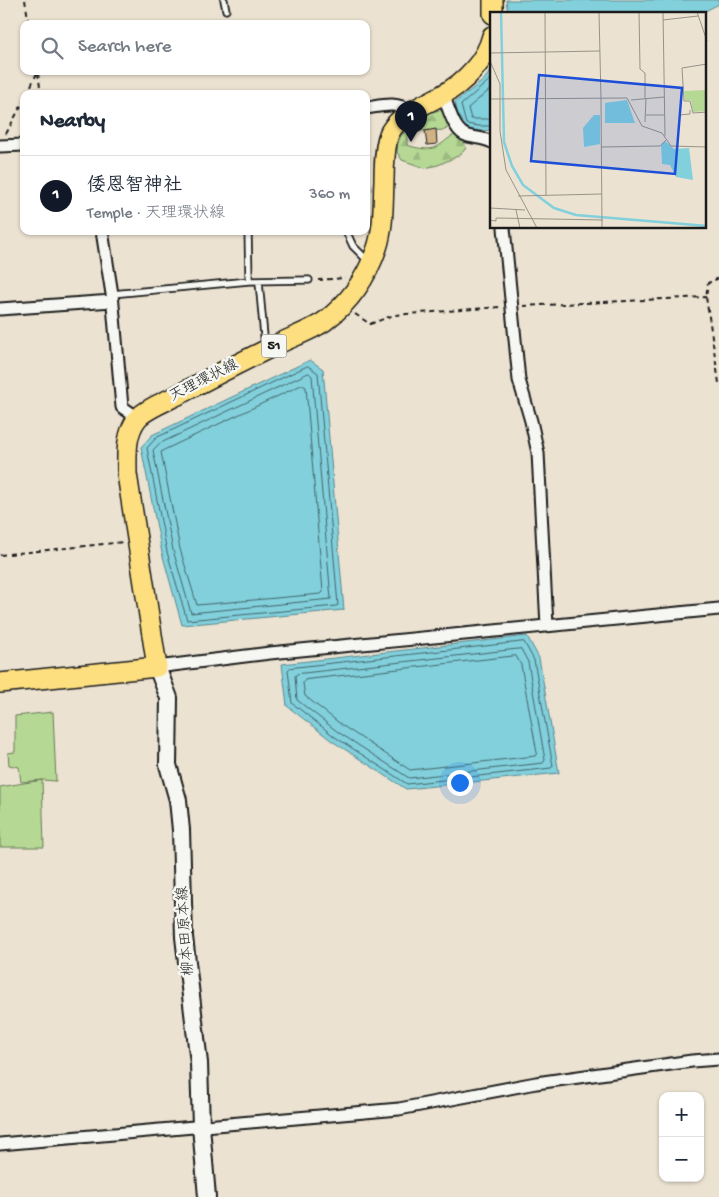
<!DOCTYPE html>
<meta charset="utf-8">
<style>
:root{--surface:#fff;--page:#f6f6f7;--text:#1f2937;--muted:#747a83;--line:#e0e1e3;--accent:#111827}
body{margin:0;font-family:"Gochi Hand","Klee One",sans-serif;background:var(--page);color:var(--text)}
.controls{position:absolute;right:15px;bottom:15px;display:grid;overflow:hidden;border-radius:10px;box-shadow:0 1px 4px #0004}
.controls button{width:45px;height:45px;display:grid;place-items:center;padding:0;border:0;border-bottom:1px solid var(--line);background:var(--surface);color:var(--text);font:25px sans-serif}
.you{position:absolute;left:459px;top:782px;width:18px;height:18px;margin:-12px;border:4px solid #fff;border-radius:50%;background:#1a73e8;box-shadow:0 0 0 8px #1a73e833}
.badge{display:grid;place-items:center;width:32px;height:32px;border-radius:50%;background:var(--accent);color:#fff;font-size:16px;font-weight:700}
.pin{position:absolute;translate:-50% -41px;filter:drop-shadow(0 1px 2px #0008)}
.pin::after{content:'';position:absolute;top:26px;width:18px;height:15px;background:inherit;clip-path:polygon(0 0,100% 0,50% 100%)}
.list{margin:0;padding:0;list-style:none}
h2{display:flex;justify-content:space-between;align-items:center;height:65px;margin:0;padding:0 20px;font-size:21px}
h2 small{font-size:16px;font-weight:400;color:var(--muted)}
.list li{display:grid;grid-template-columns:32px 1fr auto;gap:15px;align-items:center;box-sizing:border-box;height:80px;padding:0 20px;border-top:1px solid var(--line)}
.list b{display:block;font-size:19px;white-space:nowrap}
.list p{margin:0;font-size:16px;white-space:nowrap;color:var(--muted)}
.list em{font-size:16px;font-style:normal;color:var(--muted)}
.icon{flex:none;width:28px;height:28px;fill:none;stroke:currentColor;stroke-width:2;stroke-linecap:round;stroke-linejoin:round}
.map{position:relative;flex:none;width:719px;height:1197px;overflow:hidden}
.search{position:absolute;background:var(--surface);box-shadow:0 1px 4px #0004;left:20px;top:20px;width:350px;height:55px;display:flex;align-items:center;gap:12px;box-sizing:border-box;padding:0 18px;border-radius:10px;color:var(--muted);font-size:19px}
.panel{position:absolute;background:var(--surface);box-shadow:0 1px 4px #0004;left:20px;top:90px;width:350px;height:145px;border-radius:10px}
.map>svg:first-child{display:block}
.green{fill:#b5d994;stroke:#687a58}
.forest{fill:url(#forest-firs);stroke:#687a58}
.water{fill:#81d0dc;stroke:#59888f}
.lines{fill:none;stroke-linecap:round;stroke-linejoin:round}
.shore{stroke:#446469;stroke-width:1}
.building{fill:#d0b385;stroke:#1c1c1c}
.service-casing{stroke:#1c1c1c;stroke-width:9}
.minor-casing{stroke:#1c1c1c;stroke-width:15}
.secondary-casing{stroke:#1c1c1c;stroke-width:20}
.primary-casing{stroke:#1c1c1c;stroke-width:22}
.path{stroke:#1c1c1c;stroke-width:2;stroke-dasharray:5 4;stroke-linecap:butt}
.service{stroke:#f6f6f2;stroke-width:5.5}
.minor{stroke:#f6f6f2;stroke-width:11}
.secondary{stroke:#f6f6f2;stroke-width:16}
.primary{stroke:#fddf80;stroke-width:19}
.labels{text-anchor:middle;dominant-baseline:central;stroke-width:5;stroke-linejoin:round;paint-order:stroke}
.shield{fill:#f6f6f2;stroke:#5d5d5c;stroke-width:1}
.shield-label{font-size:14px;font-weight:bold;fill:#1c1c1c}
.street-label{font-size:15px;fill:#1c1c1c;stroke:#f6f6f2}
.inset-river{fill:none;stroke:#81d0dc;stroke-width:2.5}
.inset-road{fill:none;stroke:#989389;stroke-width:1}
.view{fill:#1d4ed8;fill-opacity:0.15;stroke:#1d4ed8;stroke-width:2.5}
.inset-edge{fill:none;stroke:#1c1c1c;stroke-width:2.5}
</style>
<div class="map">
<svg width="719" height="1197" viewBox="0 0 719 1197">
<defs>
<pattern id="forest-firs" width="22" height="20" patternUnits="userSpaceOnUse" patternTransform="scale(1.25)"><rect width="22" height="20" fill="#b5d994"/><path d="M5 1l3.5 6h-7zM16 11l3.5 6h-7z" fill="#9bba7f"/></pattern>
</defs>
<rect width="100%" height="100%" fill="#ebe2d1"/>
<filter id="ink" filterUnits="userSpaceOnUse"><feTurbulence type="fractalNoise" baseFrequency=".02" numOctaves="2"/><feDisplacementMap in="SourceGraphic" scale="10" xChannelSelector="R" yChannelSelector="G"/><feConvolveMatrix kernelMatrix="1 2 1 2 8 2 1 2 1" color-interpolation-filters="sRGB"/></filter>
<g filter="url(#ink)">
<path class="green" d="M53,712l3,69 -14,-1 2,67h-44v-60l42,-7 -21,2 -2,-15 -10,-2 -1,-12 7,-1v-36z"/>
<path class="forest" d="M440,110l10,8 -1,9 -4,3 -25,1 -13,5v9c9,3 18,5 27,3 13,-4 24,-27 32,0l-6,7 -22,10 -13,3 -23,-8 -5,-8 1,-9 3,-8 30,-23z"/>
<path class="water" d="M506,0h213v4l-20,10h-191z
M491,70v60l-13,1 -17,-2 -6,-27 29,-22z
M310,360l13,9 21,241 -162,15 -20,-72 -21,-106 11,-12z
M527,636l12,22 20,115 -153,16 -74,-48 -45,-35 -5,-42z"/>
<g class="lines">
<path class="shore" d="M492,78l-31,27 5,19 13,2h13
M492,88l-24,20 3,11h21
M308,366l10,7 20,232 -2,1 -149,14 -20,-68 -20,-104 9,-10z
M309,373l3,3 19,223 -140,14 -18,-63 -20,-100 6,-6z
M302,385l4,2 17,205 -2,2 -124,11 -17,-56 -19,-97 3,-2z
M524,642l10,18 19,106 -2,2 -144,16 -72,-47 -43,-34 -4,-33 2,-2z
M521,649l7,13 17,98 -2,3 -134,15 -71,-46 -41,-32 -2,-24 2,-2z
M516,656l5,9 16,88 -2,3 -125,14 -67,-44 -38,-30 -2,-13 2,-3z"/>
</g>
<path class="building" d="M436,129l1,15 -10,1 -2,-14z"/>
<g class="lines">
<defs>
<path id="service" d="M224,0l2,10
M248,231l1,50
M346,231l7,15 15,15
M259,282l6,65
M112,294l137,-13 60,-1"/>
<path id="minor" d="M443,95c6,12 10,37 25,41 8,2 16,2 24,6
M366,108c15,-2 31,-7 43,3
M0,146l24,-1
M504,228l15,152 12,41 7,32 9,173
M102,231l10,63 10,113 16,11
M0,309l112,-8
M157,667l113,-14 449,-44
M0,1144l399,-35 137,-26 156,-22 27,-2"/>
<path id="secondary" d="M157,667l12,31 -1,67 10,35 3,30 3,107 15,126 2,63 6,71"/>
<path id="primary" d="M493,0v14
M0,683l157,-16 -30,-193c0,-19 -2,-39 10,-55 7,-9 29,-18 39,-23 32,-17 65,-34 98,-50 15,-8 37,-15 51,-25 24,-18 42,-44 52,-73 7,-21 6,-46 7,-68 0,-11 1,-39 6,-48 12,-20 33,-26 52,-37 22,-12 44,-34 50,-59"/>
</defs>
<use href="#service" class="service-casing"/>
<use href="#minor" class="minor-casing"/>
<use href="#secondary" class="secondary-casing"/>
<use href="#primary" class="primary-casing"/>
<path class="path" d="M25,0l4,24
M38,73l3,21
M27,94l11,-23
M6,134l18,-34
M719,278l-11,5 -2,14 13,86
M318,280l27,-2
M523,306l183,-9
M355,314l15,10 24,-9 106,-8
M0,555l123,-13"/>
<use href="#service" class="service"/>
<use href="#minor" class="minor"/>
<use href="#secondary" class="secondary"/>
<use href="#primary" class="primary"/>
</g>
</g>
<g class="labels">
<rect class="shield" x="261.5" y="334.5" width="25" height="23" rx="4"/>
<g class="shield-label">
<text x="274" y="346">51</text>
</g>
<g class="street-label">
<text transform="translate(204 381) rotate(-27)">天理環状線</text>
<text transform="translate(186 931) rotate(-94)">柳本田原本線</text>
</g>
</g>
<g transform="translate(490 12)">
<rect width="216" height="216" fill="#ebe2d1"/>
<path d="M216,78v21l-13,1 -2,-12h-6l-1,-9z" fill="#b5d994"/>
<path d="M137,88l8,23h-30v-20zM104,103h6v29l-16,3 -1,-19zM175,129l9,8 15,-1 4,32 -17,-3 -6,-12 -8,-1 -1,-20z" fill="#81d0dc"/>
<path class="inset-river" d="M11,0l3,130 8,24 11,19 31,23 22,7 131,11"/>
<path class="inset-road" d="M55,0l1,183M109,0l2,88M149,0l1,57 5,4v25M173,0l2,124M207,0l10,29M173,8l35,-4M0,41l110,-2M0,49l10,23v47l6,39 31,58M217,52l-25,4 2,33h6l3,12 14,-1M0,87l137,-1 15,28 20,7 9,13 36,1M111,88l1,128M141,88l33,-3M156,103h19M189,103l11,-1v-4M155,110l1,-24M111,135l59,-1 6,-6M28,184l84,-2M0,196l35,2M26,198l4,18M0,208l6,1v-3l107,2"/>
<path class="view" d="M49,63l143,13 -7,86 -144,-13z"/>
<rect width="216" height="216" class="inset-edge"/>
</g>
</svg>
<div class="controls">
<button>+</button>
<button>−</button>
</div>
<div class="you"></div>
<div class="pin badge" style="left:411px;top:142px">1</div>
<div class="search"><svg class="icon" aria-label="search" viewBox="0 0 24 24"><circle cx="10" cy="10" r="6"/><path d="M15 15l6 6"/></svg>Search here</div>
<section class="panel">
<h2>Nearby<small></small></h2>
<ul class="list">
<li><span class="badge">1</span><div><b>倭恩智神社</b><p>Temple · 天理環状線</p></div><em>360 m</em></li>
</ul>
</section>
</div>
